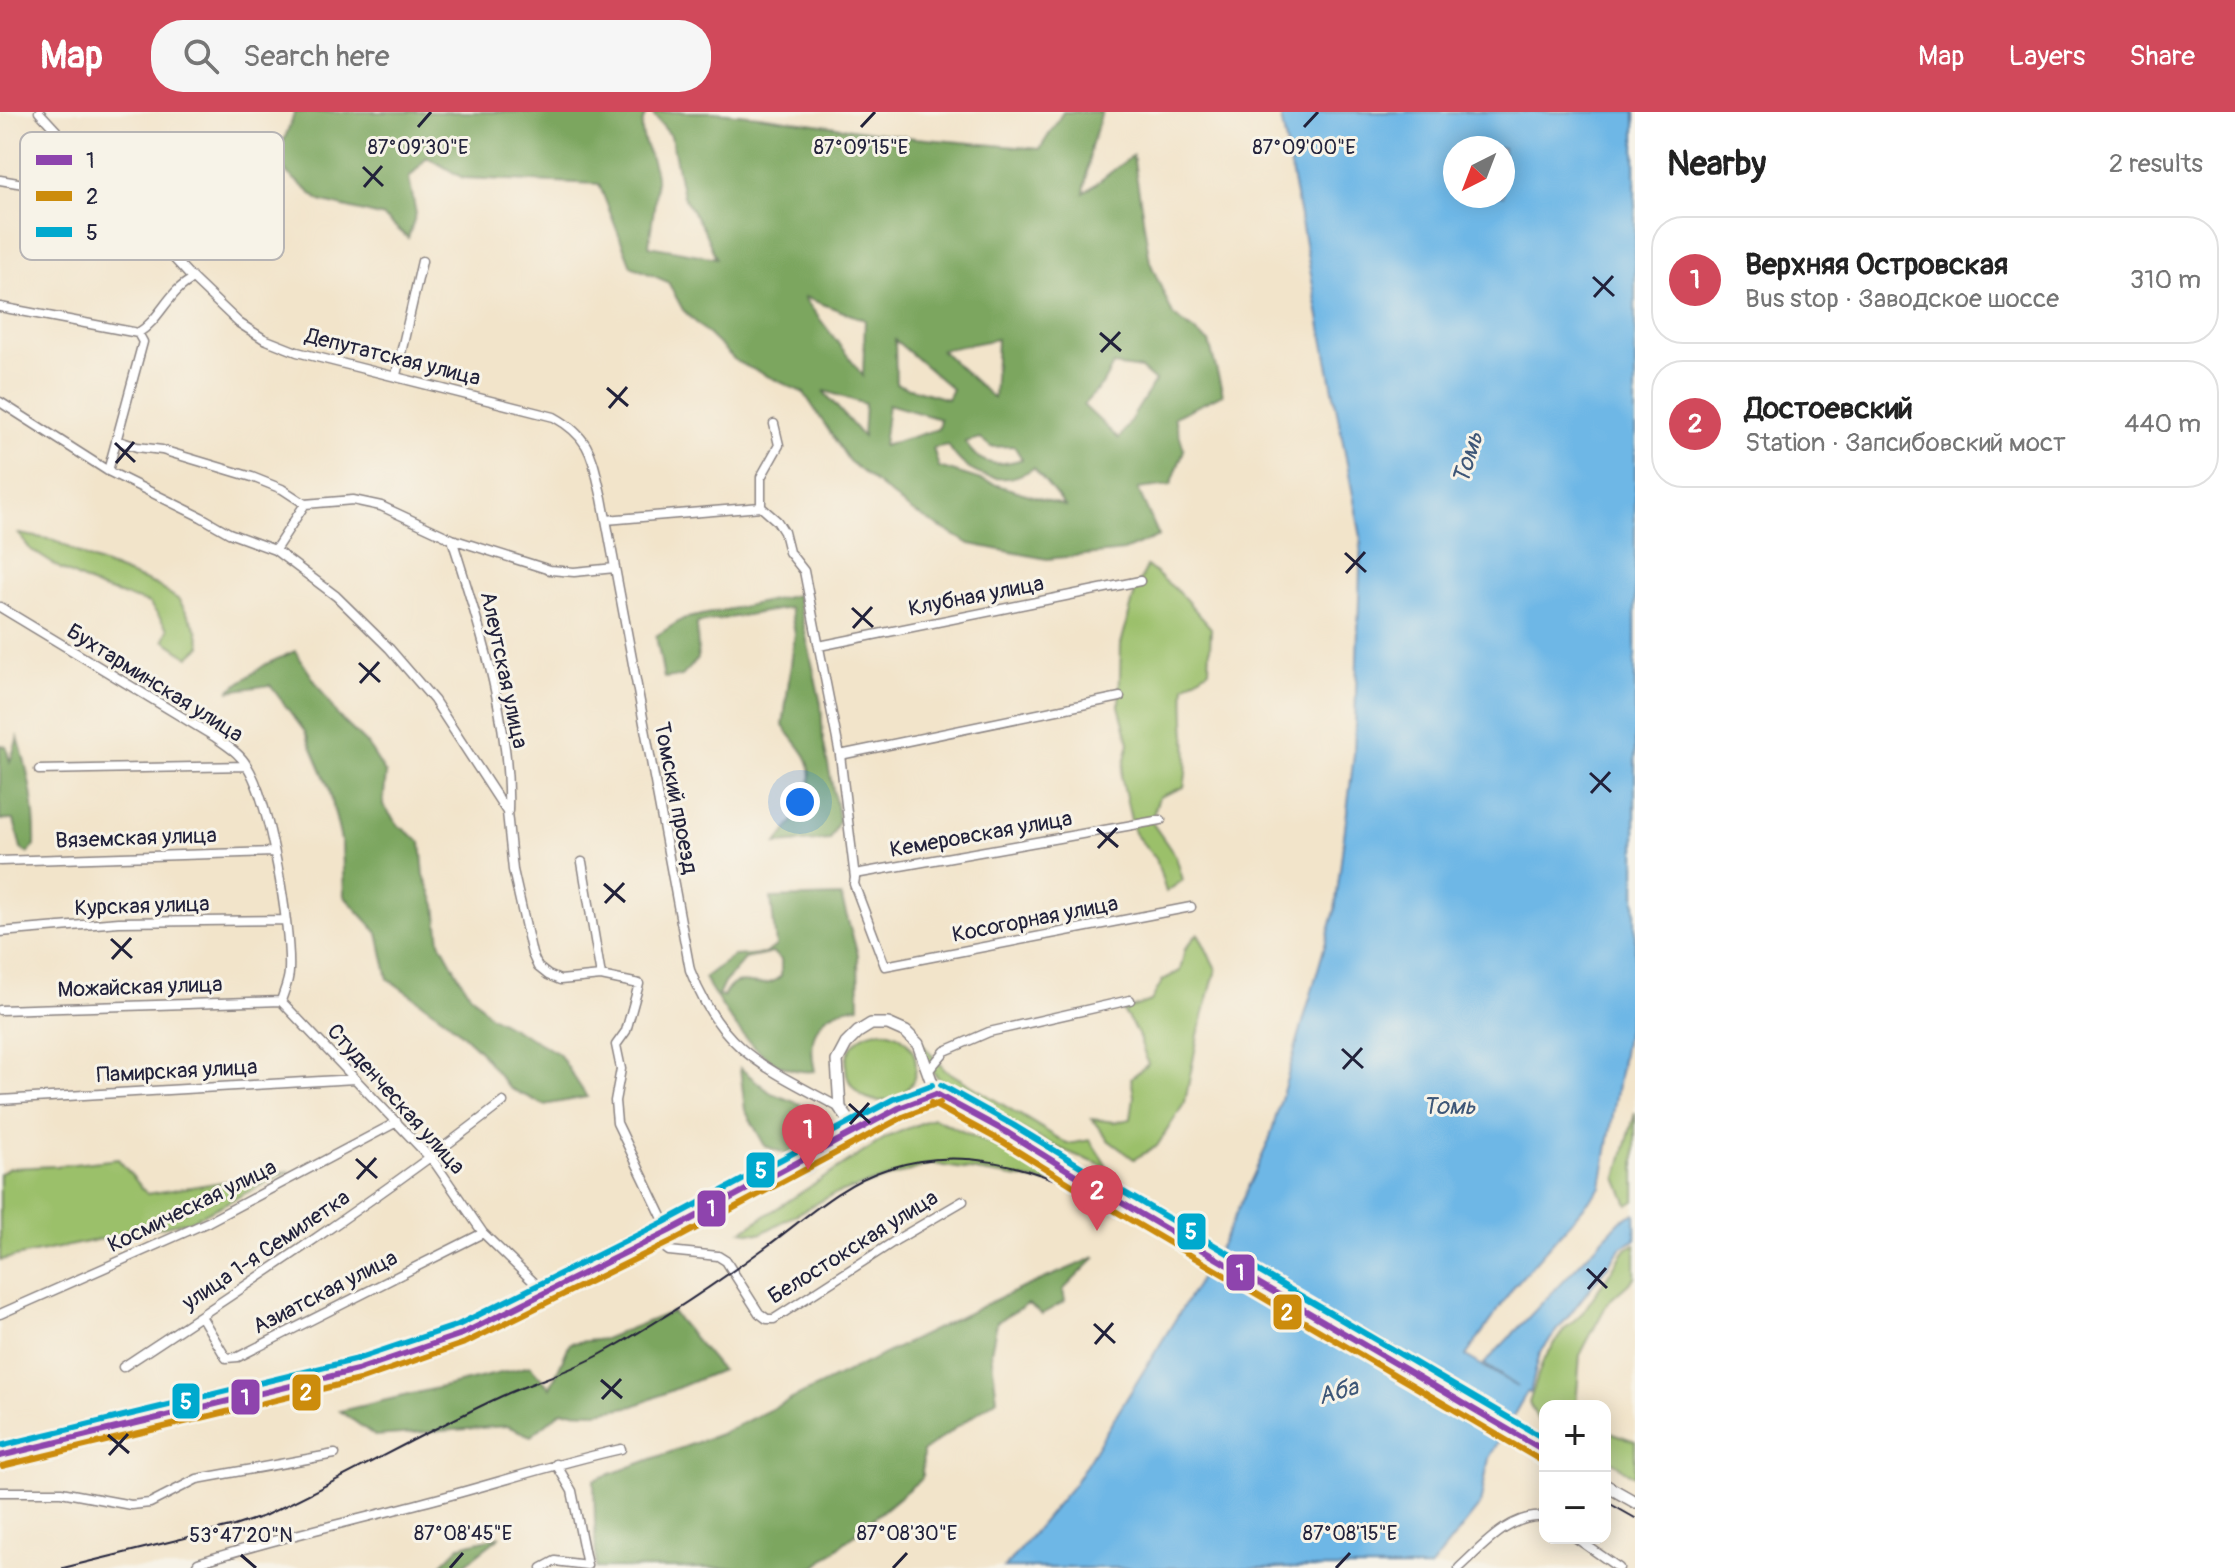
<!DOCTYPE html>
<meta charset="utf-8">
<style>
:root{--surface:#fff;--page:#f6f6f6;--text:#222;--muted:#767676;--line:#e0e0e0;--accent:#d1495b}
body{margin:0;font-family:Pangolin,sans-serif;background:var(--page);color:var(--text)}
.controls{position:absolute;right:24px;bottom:24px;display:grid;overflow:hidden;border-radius:16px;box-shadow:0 4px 20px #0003}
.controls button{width:72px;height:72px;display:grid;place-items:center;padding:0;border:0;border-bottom:2px solid var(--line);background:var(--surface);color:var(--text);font:40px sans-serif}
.compass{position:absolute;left:1443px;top:24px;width:72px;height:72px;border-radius:50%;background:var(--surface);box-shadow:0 4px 20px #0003;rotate:222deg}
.you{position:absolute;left:800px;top:690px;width:28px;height:28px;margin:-20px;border:6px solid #fff;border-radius:50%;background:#1a73e8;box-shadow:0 0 0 12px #1a73e833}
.badge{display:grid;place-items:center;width:52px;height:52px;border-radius:50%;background:var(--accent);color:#fff;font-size:26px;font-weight:700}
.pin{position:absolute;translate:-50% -66px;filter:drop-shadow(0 2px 4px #0008)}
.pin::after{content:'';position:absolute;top:42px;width:28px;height:24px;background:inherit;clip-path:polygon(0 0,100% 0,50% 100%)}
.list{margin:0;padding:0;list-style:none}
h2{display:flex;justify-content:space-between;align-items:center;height:104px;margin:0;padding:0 32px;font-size:34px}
h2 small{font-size:26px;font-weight:400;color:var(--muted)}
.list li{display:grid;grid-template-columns:52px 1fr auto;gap:24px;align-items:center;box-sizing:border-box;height:128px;margin:0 16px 16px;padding:0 16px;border:2px solid var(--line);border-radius:32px}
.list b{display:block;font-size:30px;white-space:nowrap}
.list p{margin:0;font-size:26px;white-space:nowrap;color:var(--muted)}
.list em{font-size:26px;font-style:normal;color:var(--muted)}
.icon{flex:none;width:44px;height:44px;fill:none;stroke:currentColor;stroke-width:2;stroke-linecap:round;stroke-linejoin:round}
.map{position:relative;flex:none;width:1635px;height:1456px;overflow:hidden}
header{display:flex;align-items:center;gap:48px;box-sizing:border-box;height:112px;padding:0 40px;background:var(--accent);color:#fff}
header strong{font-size:38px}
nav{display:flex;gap:44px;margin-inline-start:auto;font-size:28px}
.search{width:560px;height:72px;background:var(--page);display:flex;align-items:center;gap:20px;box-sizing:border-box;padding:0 28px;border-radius:32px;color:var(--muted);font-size:30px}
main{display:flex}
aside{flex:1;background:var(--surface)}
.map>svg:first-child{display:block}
.green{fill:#9bc06a;stroke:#5e7152;stroke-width:2}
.forest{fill:#7ca65e;stroke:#4f644c;stroke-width:2;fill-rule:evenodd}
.water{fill:#6eb7e6;stroke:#486c90;stroke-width:2;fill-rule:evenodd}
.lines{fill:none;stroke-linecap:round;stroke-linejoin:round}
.minor-casing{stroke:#8a8382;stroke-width:11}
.major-casing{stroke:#8a8382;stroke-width:14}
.minor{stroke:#fff;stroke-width:8}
.major{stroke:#fff;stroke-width:11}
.rail{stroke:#22223b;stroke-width:2}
.bus-1-casing{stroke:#f7f3e8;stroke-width:12}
.bus-2-casing{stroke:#f7f3e8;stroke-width:12}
.bus-3-casing{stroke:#f7f3e8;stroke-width:12}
.bus-1{stroke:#8e44ad;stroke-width:6}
.bus-2{stroke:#cc8c0c;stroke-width:6}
.bus-3{stroke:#00a9ce;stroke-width:6}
.ticks{fill:none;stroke:#22223b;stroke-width:3}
.labels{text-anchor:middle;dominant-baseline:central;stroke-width:6;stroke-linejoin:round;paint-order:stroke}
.street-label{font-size:22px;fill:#22223b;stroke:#f7f3e8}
.water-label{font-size:24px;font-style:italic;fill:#3d5677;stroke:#f7f3e8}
.key{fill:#f7f3e8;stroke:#b7b4b4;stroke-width:2}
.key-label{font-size:22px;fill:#22223b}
.ticks-label{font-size:20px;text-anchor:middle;fill:#22223b;stroke:#f7f3e8;stroke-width:6;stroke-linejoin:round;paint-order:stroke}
.line-badge{stroke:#f7f3e8;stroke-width:3}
.badge-label{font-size:22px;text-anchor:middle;font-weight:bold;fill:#fff}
</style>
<header>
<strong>Map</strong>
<div class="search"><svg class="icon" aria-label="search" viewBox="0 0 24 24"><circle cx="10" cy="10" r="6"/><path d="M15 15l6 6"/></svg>Search here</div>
<nav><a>Map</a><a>Layers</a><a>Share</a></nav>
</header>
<main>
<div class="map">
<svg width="1635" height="1456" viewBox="0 0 1635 1456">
<rect width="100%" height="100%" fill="#f7f3e8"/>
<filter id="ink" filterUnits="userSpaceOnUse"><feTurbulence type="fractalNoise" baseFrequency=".0125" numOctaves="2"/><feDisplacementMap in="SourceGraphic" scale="16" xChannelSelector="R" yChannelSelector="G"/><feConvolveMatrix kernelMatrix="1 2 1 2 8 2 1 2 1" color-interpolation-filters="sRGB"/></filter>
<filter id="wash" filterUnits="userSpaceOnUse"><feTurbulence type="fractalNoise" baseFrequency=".006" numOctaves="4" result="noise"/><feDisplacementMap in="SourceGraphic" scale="32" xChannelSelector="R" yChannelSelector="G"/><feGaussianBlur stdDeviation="1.8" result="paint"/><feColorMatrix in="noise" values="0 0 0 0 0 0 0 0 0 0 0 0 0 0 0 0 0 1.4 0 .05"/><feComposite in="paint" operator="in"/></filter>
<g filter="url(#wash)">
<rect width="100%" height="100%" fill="#f2e4ca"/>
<path class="green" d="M19,422l35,6 34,18 68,27 23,15 18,30 4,16 -12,11 -25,-17 4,-11 -19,-26 -50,-15 -38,-19 -31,-20z
M1147,454l34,28 30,34 -2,42 -24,16c-3,34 6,66 -1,101l-25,10 -8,24 25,36 7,23 -17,12 -10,-33 -22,-26 -13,-57 8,-33 -10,-37 2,-62 14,-52z
M1198,821l18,36 -18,66 -13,67 -28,44 -23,13 -26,-19 -16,-21 23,3 16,-3 3,-23 -3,-18 17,-14 -10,-30 -15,-23 28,-10 12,-21 17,-9 5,-22z
M846 954a35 35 0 1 1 70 0a35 35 0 1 1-70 0Z
M917,926l27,31 124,75 22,-4 18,28 -45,-18 -110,-55 -26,-30z
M1635,1001v88l-7,4 -11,-27z
M933,1006l86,39 38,27 -125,-20 -100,31 -72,39 -18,-3 145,-94z
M118,1047l29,35 143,-23 -100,50 -190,39v-86l9,-6 47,-2z
M1635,1132v34l-27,24 -28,53 -4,51h-31v16h-6l-10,-19 14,-42 22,-32 18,-17 43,-63z
M1605,1318l30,11v36l-30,-20z"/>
<path class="forest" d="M295,0h353c-17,21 7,44 8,65 1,22 -5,47 -7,69l67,12 -13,-30 -20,-32 -12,-60 -20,-24h63l45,4 156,22 125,11 23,-37h39l-11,35 -7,46 49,-38 17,107 23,53 36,27 14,52 -49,23 10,33 -13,35 -33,4 21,47 -35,15 -77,8 -77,-15 -60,-34 -61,-49 -45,-68 -67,-31 -54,-52 -15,-28 -37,-16 -32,-82 -136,-6 -36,-21 -18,21 7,36 -8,24 -24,-21 -64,-16 -40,-34 -50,2 -40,26 21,53 -29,-5 -56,-71 156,-27zM804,185l61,23 -2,56 -59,-78zM997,227l-3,59h-1l-52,-48zM895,228l57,49 -5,10 -51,-15zM1113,253l28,4 14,12 -36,58 -36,-34 19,-20zM825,279l40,13 -2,33 -39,-45zM888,292l52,15 -2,10 -55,17zM980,326l11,9 23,-1 8,13c-25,8 -43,7 -57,-17zM948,333c19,32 53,44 86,23l31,38 -126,-39 -6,-19z
M797,483l24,109 2,35 16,81 -9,20 -54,4c18,-22 46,-56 30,-87 -6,-11 -16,-21 -23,-31l12,-92 -5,-26 -93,15 1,36 -16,17 -18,2 -8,-42 27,-17z
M295,539l43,65 29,28 19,30 -3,31 15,20 23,17 3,33 12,30 4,37 26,47 23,26 70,39 28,43 -43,8 -35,-17 -30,-38 -31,-29 -60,-42 -10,-46 -34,-37 -2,-51 -13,-57 -24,-56 -35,-47 -42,6 38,-27z
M18,625c11,37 18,71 17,109l-7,7 -7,-4 -7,-29h-14v-75l6,1 4,16z
M841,784l17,59 1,51c-40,4 -53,27 -44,65 -54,6 -86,-54 -111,-93l29,-22 31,-2 12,-8 -5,-48zM773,841l8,7v16c-4,3 -7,6 -12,7 -20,5 -33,-12 -46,14l-5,-1 6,-13 21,-24z
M740,956l31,25 29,11 20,21 -9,18 -22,12 -24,-9 -20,-36z
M1096,1145l-33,33 2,11 -23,13 -14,-10 -31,18 -6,30 6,47 -74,52 -1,27 -108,90h-218l-2,-88 126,-46 279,-136z
M672,1200l49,58 -87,36 -37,6 -35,-1 -31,25 -24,-10 -132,10 -35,-25 190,-45 20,22 20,-45 34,-4z
M501,1424l-41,32h-22l22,-22z"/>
<path class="water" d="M1280,0h355v869l-34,206 -86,98 -49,71 52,31 -34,-23 137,-144 14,-7v27l-13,7 -82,106 -10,40 -3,-1 -38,66 -9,47 -50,63h-426l70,-84 149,-242 46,-101 66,-231 19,-156 7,-217zM1455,36h48v48h-48z"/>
</g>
<g filter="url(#ink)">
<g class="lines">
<defs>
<path id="minor" d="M39,0l154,167 46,44 25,16 33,13 257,65c38,21 38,41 48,81l88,472c32,83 77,98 150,138
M0,68l123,21
M0,195l138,26c23,-14 30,-42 55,-54
M396,263l26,-114
M0,290l108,69 93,46 28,16 46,17 61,46 53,52 45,52 73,112 6,58 19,84 6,13 10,8 12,5 41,-4 38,8 -13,47 -10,14 5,24 -6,32 2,22 52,108
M116,328l21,7 25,3 90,27 30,12 23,15 48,-4 28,6 71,33c27,86 59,181 56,272
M108,359l35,-129 -5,-9
M761,395l16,14 7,11 5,20 15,19 36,184 15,123 -1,6 31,82 306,-59
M761,395v-30l18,-32 -5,-21
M606,408l155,-13
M452,427l98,31 24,2 41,-4
M275,438l30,-46
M0,495l215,130c12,9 25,16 32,29 23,36 44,162 42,205 0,10 -5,20 -8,30
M819,534l321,-65
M840,643l280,-58
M39,658l208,-4
M0,749l273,-9
M582,750l19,114
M855,762l306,-54
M0,820l119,-10 166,-2
M281,889l154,162 48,70 63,61
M0,898l281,-9
M929,958l16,-19 44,-19 141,-32
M0,988l355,-21
M653,1127l16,12 49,5 8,5 33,52 8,6h7l124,-80 65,-38
M0,1202l208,-92 189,-100
M201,1204l25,42 12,-1 245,-124
M123,1255c129,-85 258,-170 380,-265
M556,1352l16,27 15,74
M0,1380h61l70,13 19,-2 47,-24 138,-25
M1576,1426l43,30
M195,1456l3,-5c73,-24 148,-40 223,-60 67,-17 132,-39 200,-54
M542,1456l13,-7 32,4
M1459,1456c24,-22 52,-55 86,-51"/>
<path id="major" d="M857,1019l-17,-23 -3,-47 9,-17 12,-12 13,-8h17l18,8 12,12 18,50 72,39 90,56 447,262
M0,1344l357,-86 105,-36 207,-103 230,-123 37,-14
M1605,1373l30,17"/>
</defs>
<use href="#minor" class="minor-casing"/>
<use href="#major" class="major-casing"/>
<use href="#minor" class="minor"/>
<use href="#major" class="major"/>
<path class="rail" d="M1605,1389l30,17
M63,1456l171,-42 30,-10c81,-38 158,-83 238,-120 33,-15 70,-25 101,-43 56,-31 111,-68 163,-106 37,-27 76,-64 121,-78 70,-24 141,-4 205,27l453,271"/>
<defs>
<path id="bus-1" d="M936,982l72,39 90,56 447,262
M0,1344l357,-86 105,-36 207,-103 230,-123 37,-14"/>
<path id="bus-2" d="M931,991l72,39 90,56 447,262
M2,1354l357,-86 106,-37 209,-103 229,-123 37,-14"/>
<path id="bus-3" d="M941,973l72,40 90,55 442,259
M0,1334l354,-86 104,-35 206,-103 230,-123 38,-14"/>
</defs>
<use href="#bus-1" class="bus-1-casing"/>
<use href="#bus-2" class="bus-2-casing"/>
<use href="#bus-3" class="bus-3-casing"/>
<use href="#bus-1" class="bus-1"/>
<use href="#bus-2" class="bus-2"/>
<use href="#bus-3" class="bus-3"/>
</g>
</g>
<path class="ticks" d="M418,15l13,-15M861,15l14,-15M1304,15l14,-15M363,55l20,19M364,75l18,-21M1593,165l21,19M1594,185l19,-21M1100,221l21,18M1101,240l19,-20M607,276l21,18M609,296l18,-21M115,331l20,19M116,351l18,-21M1345,441l21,19M1346,461l19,-21M852,496l21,19M853,516l19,-21M359,551l21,19M360,571l19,-21M1590,661l21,19M1591,681l19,-21M1097,717l21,18M1098,736l19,-20M604,772l21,18M605,791l19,-20M111,827l21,19M112,847l19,-21M1342,937l21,19M1343,957l19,-21M849,992l21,19M850,1012l19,-21M356,1047l21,19M357,1067l19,-21M1587,1157l20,19M1588,1177l18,-21M1094,1212l21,19M1095,1232l18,-21M601,1268l21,18M602,1287l19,-20M108,1323l21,18M109,1343l19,-21M241,1443l15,13M450,1456l13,-15M893,1456l14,-15M1336,1456l14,-15"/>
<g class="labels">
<g class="street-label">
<text transform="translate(393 245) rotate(14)">Депутатская улица</text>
<text transform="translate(976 484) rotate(-11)">Клубная улица</text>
<text transform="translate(504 558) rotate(78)">Алеутская улица</text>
<text transform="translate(155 571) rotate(32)">Бухтарминская улица</text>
<text transform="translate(676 686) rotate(79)">Томский проезд</text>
<text transform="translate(981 722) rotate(-10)">Кемеровская улица</text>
<text transform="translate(136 726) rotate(-2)">Вяземская улица</text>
<text transform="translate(142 794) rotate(-2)">Курская улица</text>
<text transform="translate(1035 807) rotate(-11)">Косогорная улица</text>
<text transform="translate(140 875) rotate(-2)">Можайская улица</text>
<text transform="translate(177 959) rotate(-3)">Памирская улица</text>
<text transform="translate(396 987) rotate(48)">Студенческая улица</text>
<text transform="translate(192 1094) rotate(-26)">Космическая улица</text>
<text transform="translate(853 1135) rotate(-32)">Белостокская улица</text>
<text transform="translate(266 1138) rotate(-34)">улица 1-я Семилетка</text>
<text transform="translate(325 1180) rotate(-27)">Азиатская улица</text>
</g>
<g class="water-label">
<text transform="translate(1468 346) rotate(-73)">Томь</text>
<text x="1449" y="994">Томь</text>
<text transform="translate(1338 1280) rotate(-16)">Аба</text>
</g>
</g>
<rect x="20" y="20" width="264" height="128" rx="12" class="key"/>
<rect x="36" y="43" width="36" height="10" fill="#8e44ad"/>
<rect x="36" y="79" width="36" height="10" fill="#cc8c0c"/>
<rect x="36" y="115" width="36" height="10" fill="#00a9ce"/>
<g class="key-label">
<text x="86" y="56">1</text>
<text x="86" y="92">2</text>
<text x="86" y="128">5</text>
</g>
<g class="ticks-label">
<text x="418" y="42">87°09'30"E</text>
<text x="861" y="42">87°09'15"E</text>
<text x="1304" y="42">87°09'00"E</text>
<text x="463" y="1428">87°08'45"E</text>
<text x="907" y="1428">87°08'30"E</text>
<text x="1350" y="1428">87°08'15"E</text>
<text x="241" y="1430">53°47'20"N</text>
</g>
<g class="line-badge">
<rect x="745" y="1039" width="31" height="38" rx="8" fill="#00a9ce"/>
<rect x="696" y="1077" width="31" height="39" rx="8" fill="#8e44ad"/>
<rect x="1176" y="1100" width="31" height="39" rx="8" fill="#00a9ce"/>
<rect x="1225" y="1141" width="31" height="39" rx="8" fill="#8e44ad"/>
<rect x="1272" y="1181" width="31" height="38" rx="8" fill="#cc8c0c"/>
<rect x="291" y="1261" width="31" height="39" rx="8" fill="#cc8c0c"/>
<rect x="230" y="1266" width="31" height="38" rx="8" fill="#8e44ad"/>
<rect x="171" y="1270" width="30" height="38" rx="8" fill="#00a9ce"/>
</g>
<g class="badge-label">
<text x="761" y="1066">5</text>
<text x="711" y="1104">1</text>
<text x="1191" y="1127">5</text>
<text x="1240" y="1168">1</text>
<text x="1287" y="1208">2</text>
<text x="306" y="1288">2</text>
<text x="245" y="1293">1</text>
<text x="186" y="1297">5</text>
</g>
</svg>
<div class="controls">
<button>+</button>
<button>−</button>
</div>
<svg class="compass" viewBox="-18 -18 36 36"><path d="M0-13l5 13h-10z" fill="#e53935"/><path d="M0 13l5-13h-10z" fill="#767676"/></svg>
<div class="you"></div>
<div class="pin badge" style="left:808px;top:1058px">1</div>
<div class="pin badge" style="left:1097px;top:1119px">2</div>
</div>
<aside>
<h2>Nearby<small>2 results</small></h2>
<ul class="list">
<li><span class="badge">1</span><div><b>Верхняя Островская</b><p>Bus stop · Заводское шоссе</p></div><em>310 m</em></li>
<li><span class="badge">2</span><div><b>Достоевский</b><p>Station · Запсибовский мост</p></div><em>440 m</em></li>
</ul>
</aside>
</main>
